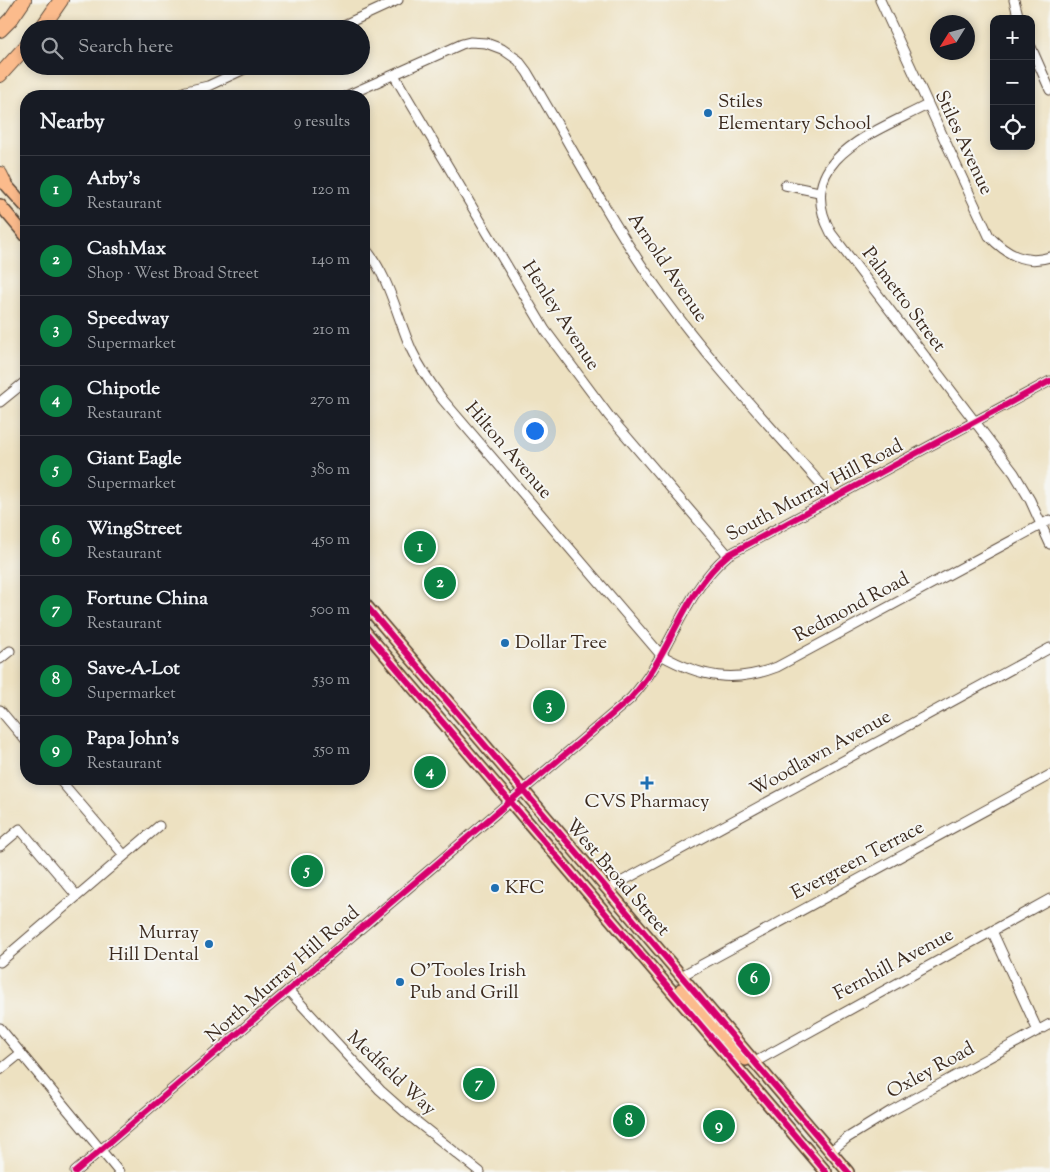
<!DOCTYPE html>
<meta charset="utf-8">
<style>
:root{--surface:#171b24;--page:#20242c;--text:#f1f3f6;--muted:#9ea1a6;--line:#363941;--accent:#0b8043}
body{margin:0;font-family:"Sorts Mill Goudy",serif;background:var(--page);color:var(--text)}
.controls{position:absolute;right:15px;top:15px;display:grid;overflow:hidden;border-radius:10px;box-shadow:0 2px 8px #0003}
.controls button{width:45px;height:45px;display:grid;place-items:center;padding:0;border:0;border-bottom:1px solid var(--line);background:var(--surface);color:var(--text);font:25px sans-serif}
.compass{position:absolute;left:930px;top:15px;width:45px;height:45px;border-radius:50%;background:var(--surface);box-shadow:0 2px 8px #0003;rotate:233deg}
.you{position:absolute;left:534px;top:430px;width:18px;height:18px;margin:-12px;border:4px solid #fff;border-radius:50%;background:#1a73e8;box-shadow:0 0 0 8px #1a73e833}
.badge{display:grid;place-items:center;width:32px;height:32px;border-radius:50%;background:var(--accent);color:#fff;font-size:16px;font-weight:700}
.pin{position:absolute;translate:-50% -50%;border:2px solid #fff;box-shadow:0 1px 5px #0006}
.list{margin:0;padding:0;list-style:none}
h2{display:flex;justify-content:space-between;align-items:center;height:65px;margin:0;padding:0 20px;font-size:21px}
h2 small{font-size:16px;font-weight:400;color:var(--muted)}
.list li{display:grid;grid-template-columns:32px 1fr auto;gap:15px;align-items:center;box-sizing:border-box;height:70px;padding:0 20px;border-top:1px solid var(--line)}
.list b{display:block;font-size:19px;white-space:nowrap}
.list p{margin:0;font-size:16px;white-space:nowrap;color:var(--muted)}
.list em{font-size:16px;font-style:normal;color:var(--muted)}
.icon{flex:none;width:28px;height:28px;fill:none;stroke:currentColor;stroke-width:2;stroke-linecap:round;stroke-linejoin:round}
.map{position:relative;flex:none;width:1050px;height:1172px;overflow:hidden}
.search{position:absolute;background:var(--surface);box-shadow:0 2px 8px #0003;left:20px;top:20px;width:350px;height:55px;display:flex;align-items:center;gap:12px;box-sizing:border-box;padding:0 18px;border-radius:28px;color:var(--muted);font-size:19px}
.panel{position:absolute;background:var(--surface);box-shadow:0 2px 8px #0003;left:20px;top:90px;width:350px;height:695px;border-radius:20px}
.map>svg:first-child{display:block}
.lines{fill:none;stroke-linecap:round;stroke-linejoin:round}
.minor-casing{stroke:#564536;stroke-width:11}
.major-casing{stroke:#564536;stroke-width:14}
.highway-casing{stroke:#564536;stroke-width:16}
.minor{stroke:#fff;stroke-width:9}
.major{stroke:#fbbb8c;stroke-width:11}
.highway{stroke:#fbbb8c;stroke-width:14}
.cycleway-casing{stroke:#f6f6f2;stroke-width:9}
.cycleway{stroke:#d6006c;stroke-width:6}
.poi-dot{fill:#1f6fb2;stroke:#f6f6f2;stroke-width:2}
.labels{text-anchor:middle;dominant-baseline:central;stroke-width:4;stroke-linejoin:round;paint-order:stroke}
.poi-label{font-size:19px;fill:#3b2a1e;stroke:#f6f6f2;text-anchor:start}
.street-label{font-size:19px;fill:#3b2a1e;stroke:#f6f6f2}
</style>
<div class="map">
<svg width="1050" height="1172" viewBox="0 0 1050 1172">
<rect width="100%" height="100%" fill="#f6f6f2"/>
<filter id="ink" filterUnits="userSpaceOnUse"><feTurbulence type="fractalNoise" baseFrequency=".02" numOctaves="2"/><feDisplacementMap in="SourceGraphic" scale="10" xChannelSelector="R" yChannelSelector="G"/><feConvolveMatrix kernelMatrix="1 2 1 2 8 2 1 2 1" color-interpolation-filters="sRGB"/></filter>
<filter id="wash" filterUnits="userSpaceOnUse"><feTurbulence type="fractalNoise" baseFrequency=".0096" numOctaves="4" result="noise"/><feDisplacementMap in="SourceGraphic" scale="20" xChannelSelector="R" yChannelSelector="G"/><feGaussianBlur stdDeviation="1.12" result="paint"/><feColorMatrix in="noise" values="0 0 0 0 0 0 0 0 0 0 0 0 0 0 0 0 0 1.4 0 .05"/><feComposite in="paint" operator="in"/></filter>
<g filter="url(#wash)">
<rect width="100%" height="100%" fill="#ede1c1"/>
</g>
<g filter="url(#ink)">
<g class="lines">
<defs>
<path id="minor" d="M880,0l109,236c17,18 36,29 61,21
M1014,0l5,19
M335,29l63,-29
M1031,47l19,43
M394,75l151,255 64,86 119,139
M176,96l10,-5 22,-5 43,-20
M346,96l116,-52 8,-2 16,1 16,6 16,11 9,12c45,75 86,155 137,226 51,70 112,134 169,200
M927,105c-53,28 -136,54 -96,128l183,240 16,27 20,44
M785,185l34,7
M364,247c26,30 32,68 48,104 8,17 19,33 31,49l218,255c39,22 73,29 116,12l273,-147
M0,402l26,-21
M0,659l10,-8
M0,710l26,31
M59,779l65,76
M0,846l20,-17 57,67
M608,889l442,-241
M992,931l46,100
M0,962l159,-136
M681,976l369,-201
M288,990l92,100 27,24 73,58
M0,1028l119,144
M755,1062l295,-163
M0,1070l21,-17
M831,1151l16,-13 44,-27 159,-87
M75,1172l555,-473c41,-43 51,-105 98,-144l322,-174"/>
<path id="major" d="M0,178l26,29
M0,205l26,31
M364,603l484,569
M364,630l462,542
M681,989l52,60 13,11"/>
<path id="highway" d="M41,29l20,-29
M0,30l11,-11 13,-19
M0,75l29,-32
M0,174l4,8"/>
</defs>
<use href="#minor" class="minor-casing"/>
<use href="#major" class="major-casing"/>
<use href="#highway" class="highway-casing"/>
<use href="#minor" class="minor"/>
<use href="#major" class="major"/>
<use href="#highway" class="highway"/>
<defs>
<path id="cycleway" d="M364,603l484,569
M364,630l462,542
M75,1172l555,-473c41,-43 51,-105 98,-144l322,-174"/>
</defs>
<use href="#cycleway" class="cycleway-casing"/>
<use href="#cycleway" class="cycleway"/>
</g>
</g>
<g class="poi-dot">
<circle cx="708" cy="113" r="5"/>
<circle cx="505" cy="643" r="5"/>
<path d="M644.5 775.5h5v5h5v5h-5v5h-5v-5h-5v-5h5z"/>
<circle cx="495" cy="888" r="5"/>
<circle cx="209" cy="944" r="5"/>
<circle cx="400" cy="982" r="5"/>
</g>
<g class="labels">
<g class="poi-label">
<text x="718" y="102">Stiles<tspan x="718" dy="22">Elementary School</tspan></text>
<text x="515" y="643">Dollar Tree</text>
<text x="647" y="802" text-anchor="middle">CVS Pharmacy</text>
<text x="505" y="888">KFC</text>
<text x="199" y="933" text-anchor="end">Murray<tspan x="199" dy="22">Hill Dental</tspan></text>
<text x="410" y="971">O'Tooles Irish<tspan x="410" dy="22">Pub and Grill</tspan></text>
</g>
<g class="street-label">
<text transform="translate(963 143) rotate(65)">Stiles Avenue</text>
<text transform="translate(667 268) rotate(56)">Arnold Avenue</text>
<text transform="translate(903 300) rotate(53)">Palmetto Street</text>
<text transform="translate(560 316) rotate(57)">Henley Avenue</text>
<text transform="translate(508 451) rotate(49)">Hilton Avenue</text>
<text transform="translate(815 491) rotate(-28)">South Murray Hill Road</text>
<text transform="translate(852 608) rotate(-28)">Redmond Road</text>
<text transform="translate(821 754) rotate(-29)">Woodlawn Avenue</text>
<text transform="translate(858 861) rotate(-28)">Evergreen Terrace</text>
<text transform="translate(617 878) rotate(49)">West Broad Street</text>
<text transform="translate(894 965) rotate(-28)">Fernhill Avenue</text>
<text transform="translate(283 975) rotate(-41)">North Murray Hill Road</text>
<text transform="translate(931 1071) rotate(-29)">Oxley Road</text>
<text transform="translate(391 1074) rotate(43)">Medfield Way</text>
</g>
</g>
</svg>
<div class="controls">
<button>+</button>
<button>−</button>
<button><svg class="icon" aria-label="locate" viewBox="0 0 24 24"><circle cx="12" cy="12" r="6"/><path d="M12 2v4M12 18v4M2 12h4M18 12h4"/></svg></button>
</div>
<svg class="compass" viewBox="-18 -18 36 36"><path d="M0-13l5 13h-10z" fill="#e53935"/><path d="M0 13l5-13h-10z" fill="#9ea1a6"/></svg>
<div class="you"></div>
<div class="pin badge" style="left:420px;top:547px">1</div>
<div class="pin badge" style="left:440px;top:583px">2</div>
<div class="pin badge" style="left:549px;top:706px">3</div>
<div class="pin badge" style="left:430px;top:772px">4</div>
<div class="pin badge" style="left:307px;top:871px">5</div>
<div class="pin badge" style="left:754px;top:979px">6</div>
<div class="pin badge" style="left:479px;top:1084px">7</div>
<div class="pin badge" style="left:629px;top:1121px">8</div>
<div class="pin badge" style="left:719px;top:1126px">9</div>
<div class="search"><svg class="icon" aria-label="search" viewBox="0 0 24 24"><circle cx="10" cy="10" r="6"/><path d="M15 15l6 6"/></svg>Search here</div>
<section class="panel">
<h2>Nearby<small>9 results</small></h2>
<ul class="list">
<li><span class="badge">1</span><div><b>Arby's</b><p>Restaurant</p></div><em>120 m</em></li>
<li><span class="badge">2</span><div><b>CashMax</b><p>Shop · West Broad Street</p></div><em>140 m</em></li>
<li><span class="badge">3</span><div><b>Speedway</b><p>Supermarket</p></div><em>210 m</em></li>
<li><span class="badge">4</span><div><b>Chipotle</b><p>Restaurant</p></div><em>270 m</em></li>
<li><span class="badge">5</span><div><b>Giant Eagle</b><p>Supermarket</p></div><em>380 m</em></li>
<li><span class="badge">6</span><div><b>WingStreet</b><p>Restaurant</p></div><em>450 m</em></li>
<li><span class="badge">7</span><div><b>Fortune China</b><p>Restaurant</p></div><em>500 m</em></li>
<li><span class="badge">8</span><div><b>Save-A-Lot</b><p>Supermarket</p></div><em>530 m</em></li>
<li><span class="badge">9</span><div><b>Papa John's</b><p>Restaurant</p></div><em>550 m</em></li>
</ul>
</section>
</div>
